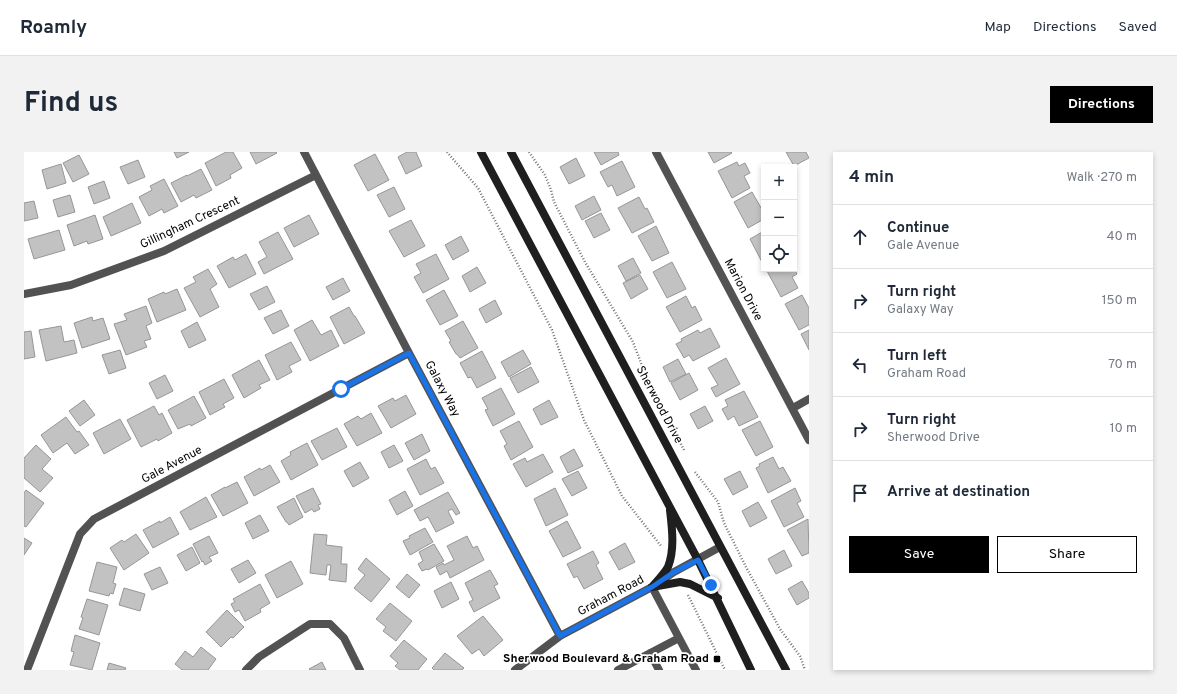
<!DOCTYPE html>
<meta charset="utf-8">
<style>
:root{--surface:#fff;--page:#f2f2f3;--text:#1f2937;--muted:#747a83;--line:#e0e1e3;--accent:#000}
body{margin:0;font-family:Overpass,sans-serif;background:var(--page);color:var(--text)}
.controls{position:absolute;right:12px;top:12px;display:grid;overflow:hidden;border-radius:0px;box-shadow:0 2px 6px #0003}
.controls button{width:36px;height:36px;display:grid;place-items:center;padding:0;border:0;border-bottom:1px solid var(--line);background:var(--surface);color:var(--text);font:20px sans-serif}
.stop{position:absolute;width:12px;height:12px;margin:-9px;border:3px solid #1a73e8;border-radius:50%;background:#fff}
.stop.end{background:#1a73e8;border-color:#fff;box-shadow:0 1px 4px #0008}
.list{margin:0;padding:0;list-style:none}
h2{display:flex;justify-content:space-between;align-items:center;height:52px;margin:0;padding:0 16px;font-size:17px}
h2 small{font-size:13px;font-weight:400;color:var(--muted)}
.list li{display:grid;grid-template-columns:26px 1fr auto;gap:12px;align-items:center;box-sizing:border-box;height:64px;padding:0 16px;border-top:1px solid var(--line)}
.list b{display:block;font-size:15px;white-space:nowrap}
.list p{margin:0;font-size:13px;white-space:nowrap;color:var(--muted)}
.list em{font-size:13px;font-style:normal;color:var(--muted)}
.actions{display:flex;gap:8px;padding:12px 16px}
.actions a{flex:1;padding:9px 0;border:1px solid var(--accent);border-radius:0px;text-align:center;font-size:14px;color:var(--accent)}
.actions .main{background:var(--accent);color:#fff}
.icon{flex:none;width:22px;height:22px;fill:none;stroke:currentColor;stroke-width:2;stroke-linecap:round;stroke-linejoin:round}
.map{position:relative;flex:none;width:785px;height:518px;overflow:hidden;border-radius:0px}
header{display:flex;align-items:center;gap:24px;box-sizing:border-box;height:56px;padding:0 20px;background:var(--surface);border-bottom:1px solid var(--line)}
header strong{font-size:19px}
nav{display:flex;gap:22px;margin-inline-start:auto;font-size:14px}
.intro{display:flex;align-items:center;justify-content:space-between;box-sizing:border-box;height:96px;padding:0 24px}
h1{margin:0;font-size:28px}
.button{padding:10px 18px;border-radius:0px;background:var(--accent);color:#fff;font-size:14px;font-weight:700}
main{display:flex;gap:24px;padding:0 24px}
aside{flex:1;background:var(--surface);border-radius:0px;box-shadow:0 2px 6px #0003}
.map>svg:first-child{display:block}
.building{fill:#c2c2c2;stroke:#969696}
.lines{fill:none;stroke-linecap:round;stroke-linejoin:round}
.path{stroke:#747474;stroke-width:2.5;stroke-dasharray:1 2;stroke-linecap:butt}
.service{stroke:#525252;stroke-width:8}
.minor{stroke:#525252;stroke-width:8}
.secondary{stroke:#1f1f1f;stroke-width:8}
.route{stroke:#1a73e8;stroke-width:5}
.poi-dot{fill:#000;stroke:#fff;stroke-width:1.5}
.labels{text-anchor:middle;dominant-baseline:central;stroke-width:3.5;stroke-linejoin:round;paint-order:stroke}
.street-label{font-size:12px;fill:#000;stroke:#fff}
.poi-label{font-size:12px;font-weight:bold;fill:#000;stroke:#fff;text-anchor:end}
</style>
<header>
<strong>Roamly</strong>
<nav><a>Map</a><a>Directions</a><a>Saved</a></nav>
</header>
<div class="intro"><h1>Find us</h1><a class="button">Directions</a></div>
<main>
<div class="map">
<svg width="785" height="518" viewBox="0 0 785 518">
<rect width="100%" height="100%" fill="#fff"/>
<path class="building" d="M150,0h15l-12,6z
M202,0h7l9,16 -12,7 1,3 -15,8 -11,-23z
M226,0h26l1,1 -21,11z
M383,0h9l6,14 -16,8 -8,-17z
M570,0h24l1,3 -18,10z
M684,0h23l1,1 -18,10z
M762,0h20l3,6 -15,8z
M351,2l14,26 -21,11 -14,-26z
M55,3l10,19 -16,8 -10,-19z
M552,6l9,18 -16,8 -9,-17z
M114,8l7,17 -17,7 -8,-17z
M598,9l13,26 -18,9 -5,-11 -4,2 -8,-15z
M713,10l2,4 6,-3 5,10 -6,3 6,12 -18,10 -14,-27z
M37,12l5,19 -19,6 -5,-19z
M177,17l11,21 -16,8 -2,-3 -13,7 -10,-19 16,-8v1z
M140,27l14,27 -14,7 -2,-4 -13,7 -10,-19 13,-7 -2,-4z
M80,29l6,17 -16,6 -6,-17z
M370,35l11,22 -16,8 -12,-22z
M728,40l12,21v6l-16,9 -14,-26z
M46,43l5,17 -17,5 -5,-17z
M570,44l7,14 -19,10 -7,-14z
M615,45l6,12 2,-1 7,14 -22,11 -14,-25z
M10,49l4,17 -14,3v-18z
M108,51l9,20 -30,13 -8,-19z
M577,61l9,17 -16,8 -9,-17z
M71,63l8,24 -15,5 -1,-3 -13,5 -7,-21z
M285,63l10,19 -25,13 -10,-19z
M387,68l14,26 -21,11 -15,-26z
M632,74l13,27 -17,8 -14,-25z
M35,78l6,20 -31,9 -6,-20z
M740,79v33h-1l-13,-25z
M254,80l15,27 -29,15 -6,-12 9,-5 -8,-15z
M437,84l8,15 -16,9 -8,-15z
M222,102l10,20 -27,14 -12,-22 16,-9 2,3z
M412,102l13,25 -26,14 -9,-16 7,-4 -5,-9z
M609,106l8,15 -15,8 -8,-15z
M648,110l14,27 -19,9 -14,-26z
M453,115l9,16 -16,9 -8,-16z
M770,116l3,6 -5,3 6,11 -17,9 -14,-26 4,-2z
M184,117l9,15 -7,5 9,18 -19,10 -16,-29 12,-6 -3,-5z
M616,123l8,14 -17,10 -8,-16z
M319,126l7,13 -17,9 -7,-13z
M243,134l8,16 -16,8 -9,-16z
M153,137l9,21 -29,12 -9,-23 16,-7 1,2z
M420,138l14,26 -18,9 -14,-25z
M778,143l7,13v17l-10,5 -14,-26z
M662,144l6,12 3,-2 7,14 -22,12 -14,-25z
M471,148l7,14 -16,9 -7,-14z
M122,154l6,17 -6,3 5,13 -7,2 3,6 -21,8 -12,-31 13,-4 -3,-6z
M325,155l5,9h1l10,17 -21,11 -14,-27z
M257,158l8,16 -16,8 -9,-16z
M68,165l1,4 10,-3 7,21 -28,9 -8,-25z
M288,168l9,15 10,-5 8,16 -29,15 -16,-31z
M439,169l15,27 -18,10 -3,-4h-1l-7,-12 2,-1 -6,-10z
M173,170l9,18 -17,8 -8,-17z
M37,174l3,16 10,-2 3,13 -31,8 -7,-31z
M686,176l10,19 -27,14 -4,-6 -5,3 -8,-14 6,-3 -1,-2 17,-9 2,3z
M785,178v20l-8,-16z
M7,179l4,26 -11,2v-27z
M267,190l10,18 -12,6 3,6 -15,8 -12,-25z
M96,198l6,18 -17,6 -7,-19z
M499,198l8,14 -22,13 -8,-15z
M458,199l14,27 -19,10 -6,-11 -3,1 -8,-15z
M702,206l14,26 -24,13 -5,-9 7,-3 -10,-17z
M654,207l8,15 -16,8 -7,-15z
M235,208l11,20 -11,5 2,3 -17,10 -12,-23z
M507,215l8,15 -21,11 -8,-15z
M665,221l9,17 -18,10 -9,-17z
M141,223l8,16 -16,8 -8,-16z
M200,227l10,19 -11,6 2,3 -15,8 -11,-23z
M477,236l14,26 -22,12 -8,-16 3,-1 -6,-11z
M720,239l14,26 -19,9 -5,-10 -6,4 -6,-11 6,-3 -3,-6z
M382,243l10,19 -25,14 -13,-22 15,-8 2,3z
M170,244l12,22 -15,8 -1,-2 -12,5 -10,-19z
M60,248l11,15 -15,11 -11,-15z
M525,248l9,17 -17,8 -8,-16z
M130,254l5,9 3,-2 10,20 -14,8 -1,-2 -16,8 -14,-27z
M681,254l8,15 -15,8 -8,-15z
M347,261l11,20 -25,13 -13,-22 14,-8 3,3z
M42,265l11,15 2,-1 10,14 -14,9 -8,-11 -14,10 -12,-18z
M96,267l11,20 -27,15 -11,-21z
M495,269l14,26 -22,13 -7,-14 3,-2 -7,-13z
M736,269l13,26 -17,9 -14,-26z
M313,276l10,19 -25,13 -11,-19z
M398,282l8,17 -16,9 -9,-17z
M283,291l11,22 -27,15 -10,-19 10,-6 -1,-3z
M12,293l15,14 -9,10 11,9 -13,14 -16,-14v-20z
M370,293l9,16 -14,7 -8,-16z
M550,297l9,17 -15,7 -8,-16z
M519,302l10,18 -27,15 -13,-23 12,-6 2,4z
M749,305l6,12 4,-2 8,14 -23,12 -12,-25 4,-2 -1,-2z
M402,307l5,10 4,-2 9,16 -24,12 -13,-26z
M336,310l9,16 -16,9 -9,-16z
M246,313l10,17 -26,14 -10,-19 16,-9 1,2z
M554,319l9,17 -15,8 -10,-17z
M716,319l8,16 -15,8 -9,-16z
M213,330l11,21 -25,13 -12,-21 14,-8v1z
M289,336l8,16 -3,1 2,4 -6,3 -2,-3 -7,4 -9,-17z
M531,336l13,27 -22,11 -12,-27z
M771,336l6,13 -4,2 7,14 -20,10 -13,-26z
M2,338l18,13 -18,24 -2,-1v-33z
M381,339l8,15 -16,9 -8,-15z
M424,340l12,21 -4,2 -4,-6 -4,2 6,12 -18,9 -8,-15 -8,4 -6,-11z
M182,345l11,20 -27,13 -10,-18z
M270,346l9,19 -14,8 -2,-3h-1l-9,-15z
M734,350l9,16 -17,9 -8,-16z
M236,363l9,16 -16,8 -8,-16z
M146,365l9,17 -26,14 -10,-18 17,-9v2z
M784,367l1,34 -7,3 -15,-26z
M543,369l14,27 -18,9 -14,-26z
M401,376l8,14 -23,13 -7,-14 7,-3 -1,-2z
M112,382l13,19 -25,17 -14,-22 12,-8 2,2z
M290,382l13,1 -1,10 16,2 -1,17h6l-1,18 -17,-2 2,-15h-4l-1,10 -16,-2z
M185,384l9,17 -9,4 3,4 -7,4 -2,-4 -1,1 -9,-18z
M443,384l6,12 4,-2 7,14 -34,18 -3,-7 -7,4 -4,-8 7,-4 1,2 10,-5 -7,-14z
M0,386l8,5 -8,12z
M601,391l10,19 -16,8 -10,-18z
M410,392l10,17 -16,9 -1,-1 -5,2 -4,-7 5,-3 -4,-9z
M168,395l8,16 -14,8 -9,-16z
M760,398l8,16 -16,8 -8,-15z
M569,399l6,12 -3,2 7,14 -19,10 -7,-13 -3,2 -7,-14z
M342,406l24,21 -19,23 -17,-14 11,-13 -7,-6z
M224,408l8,13 -17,10 -8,-14z
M267,409l12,23 -26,14 -12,-23z
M73,410l20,5 -4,16 3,1 -3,10 -3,-1 -1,3 -20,-5z
M136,415l8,16 -16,7 -8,-16z
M466,418l8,14 -4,2 6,12 -26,14 -5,-10 4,-2 -8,-17z
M383,422l13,11 -11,13 -13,-11z
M778,429l7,12v5l-12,7 -9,-16z
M427,430l8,17 -17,9 -8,-17z
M236,432l10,19 -10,6 1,3 -16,9 -6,-11 -4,2 -4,-8 4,-2 -2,-3z
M100,436l21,6 -5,17 -21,-6z
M63,447l21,6 -9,30 -20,-6 4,-11 -2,-1z
M366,451l22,18 -16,20 -13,-10 3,-4 -10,-8z
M203,458l17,17 -11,11 -2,-1 -10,10 -15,-15z
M459,464l20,24 -19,16 -5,-7 -7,5 -15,-18z
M51,483l25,8 -8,27 -22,-5 4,-13 -3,-1z
M380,488l23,19 -9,11h-18l-5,-4 3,-3 -8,-7z
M177,495l15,12 -8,11h-26l-7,-6 10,-13 8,6z
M421,501l19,15 -2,2h-28l-2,-2z
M298,510l4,8h-16l-1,-1z
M85,511l17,5 -1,2h-18z"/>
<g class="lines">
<path class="path" d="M423,0l31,36 74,142 32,90 38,76 39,50
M505,0l16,23 6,15 3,12 31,60 48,80 13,34 38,74
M671,320l23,30 6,21 22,44 34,62 20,27 5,14
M664,443l37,75"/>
<path class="service" d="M628,435l44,83
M626,501l9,17
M594,518l61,-32"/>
<path class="minor" d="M280,0l105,201 151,283
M632,0l153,288
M0,142l47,-9 93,-34 152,-76
M769,256l16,-9
M3,518l53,-136 14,-15 315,-166
M222,518l13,-13 51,-33h20l14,14 16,32
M491,518l45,-34 92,-49 22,-15 46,-25"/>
<path class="secondary" d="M457,0l217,408 53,110
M487,0l275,518
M628,435c5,-6 12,-13 16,-20 7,-18 4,-39 2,-57
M628,435l28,-5 10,2 28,14"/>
</g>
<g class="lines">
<path class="route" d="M317,237l68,-36 151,283 92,-49 22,-15 24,-12 13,25"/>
</g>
<rect class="poi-dot" x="689" y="503" width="8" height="8" rx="2"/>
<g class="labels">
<g class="street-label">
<text transform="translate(166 71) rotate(-25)">Gillingham Crescent</text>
<text transform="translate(719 138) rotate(62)">Marion Drive</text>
<text transform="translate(418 237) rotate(62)">Galaxy Way</text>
<text transform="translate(635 253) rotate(62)">Sherwood Drive</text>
<text transform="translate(148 313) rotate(-28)">Gale Avenue</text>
<text transform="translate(587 444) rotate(-28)">Graham Road</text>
</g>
<g class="poi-label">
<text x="685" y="507">Sherwood Boulevard &amp; Graham Road</text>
</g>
</g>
</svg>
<div class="controls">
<button>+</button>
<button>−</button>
<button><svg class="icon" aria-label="locate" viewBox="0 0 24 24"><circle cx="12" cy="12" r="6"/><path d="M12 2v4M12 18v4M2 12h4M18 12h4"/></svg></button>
</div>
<div class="stop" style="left:317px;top:237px"></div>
<div class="stop end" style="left:687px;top:433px"></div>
</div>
<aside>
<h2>4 min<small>Walk · 270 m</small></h2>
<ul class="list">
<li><svg class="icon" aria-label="ahead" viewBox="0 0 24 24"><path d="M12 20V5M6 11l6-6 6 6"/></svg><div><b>Continue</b><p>Gale Avenue</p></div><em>40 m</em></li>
<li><svg class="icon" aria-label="right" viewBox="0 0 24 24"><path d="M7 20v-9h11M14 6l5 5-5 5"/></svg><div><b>Turn right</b><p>Galaxy Way</p></div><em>150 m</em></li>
<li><svg class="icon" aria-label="left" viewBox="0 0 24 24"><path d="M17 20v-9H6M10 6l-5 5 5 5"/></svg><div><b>Turn left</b><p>Graham Road</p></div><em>70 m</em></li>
<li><svg class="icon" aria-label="right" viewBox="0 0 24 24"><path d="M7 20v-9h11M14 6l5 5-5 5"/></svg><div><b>Turn right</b><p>Sherwood Drive</p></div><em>10 m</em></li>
<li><svg class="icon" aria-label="arrive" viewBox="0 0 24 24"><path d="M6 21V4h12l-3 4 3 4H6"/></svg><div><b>Arrive at destination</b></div></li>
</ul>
<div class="actions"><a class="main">Save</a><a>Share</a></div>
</aside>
</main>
